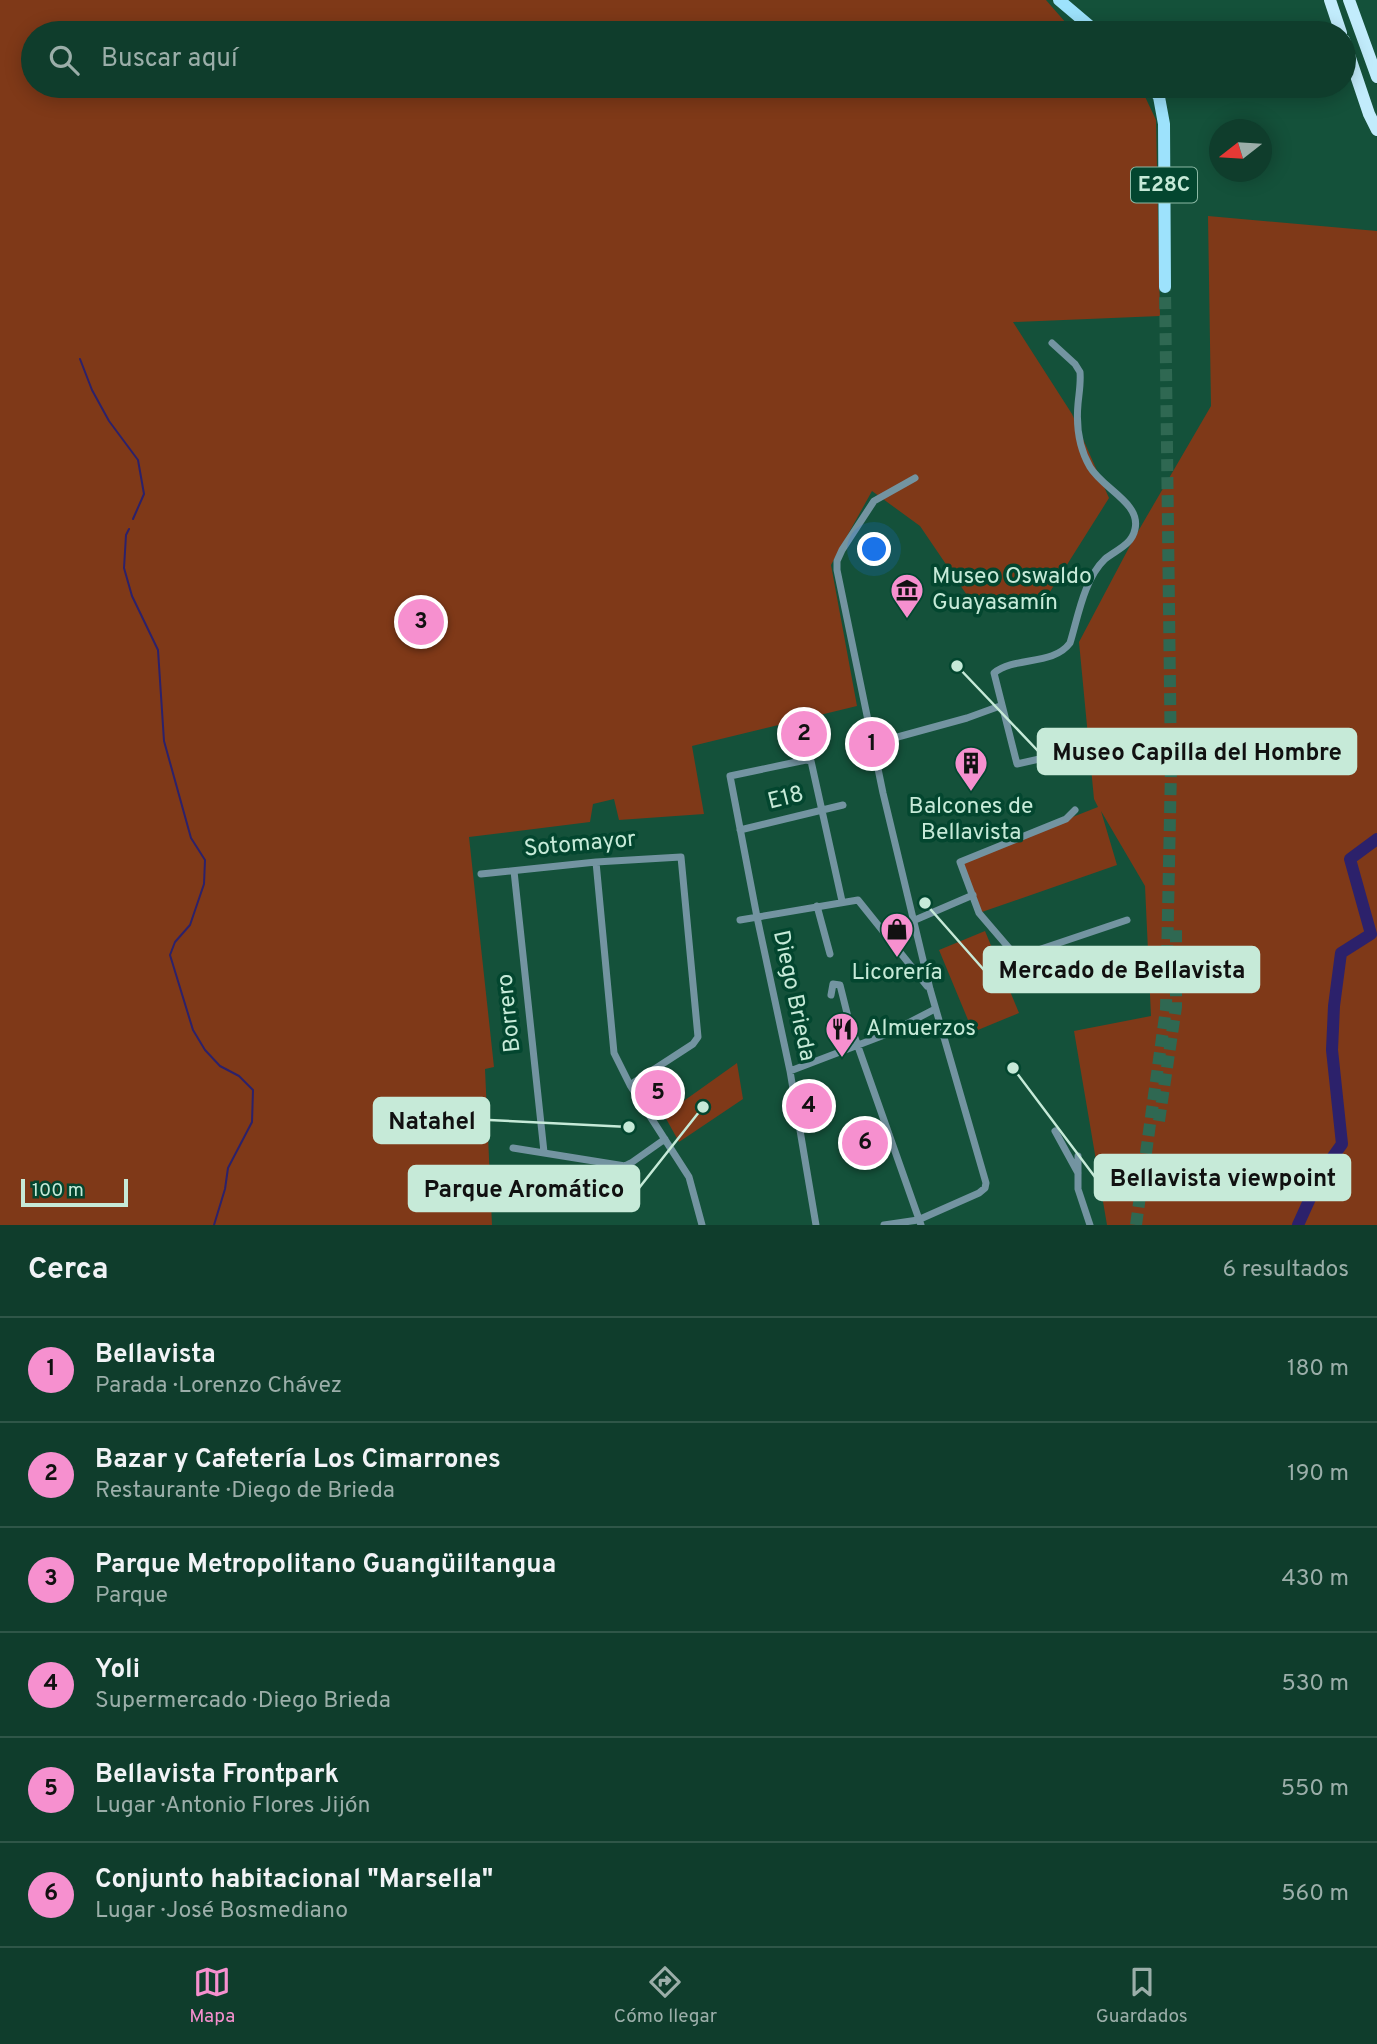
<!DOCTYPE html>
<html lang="es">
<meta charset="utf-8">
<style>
:root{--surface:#0f3d2c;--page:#1d4838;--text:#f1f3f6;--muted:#9baea9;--line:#2f5648;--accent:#f690cf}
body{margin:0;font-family:Overpass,sans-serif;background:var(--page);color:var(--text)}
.compass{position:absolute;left:1209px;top:119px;width:63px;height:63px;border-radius:50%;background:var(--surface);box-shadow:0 4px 18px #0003;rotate:253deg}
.scale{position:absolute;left:21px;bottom:18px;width:107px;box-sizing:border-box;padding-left:7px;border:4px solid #c6ead8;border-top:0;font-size:19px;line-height:24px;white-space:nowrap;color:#c6ead8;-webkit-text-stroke:5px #03462f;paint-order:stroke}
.you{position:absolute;left:875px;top:550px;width:24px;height:24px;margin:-18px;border:5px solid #fff;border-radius:50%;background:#1a73e8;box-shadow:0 0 0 10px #1a73e833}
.badge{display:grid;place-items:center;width:46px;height:46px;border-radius:50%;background:var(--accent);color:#111;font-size:23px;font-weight:700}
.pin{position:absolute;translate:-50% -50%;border:4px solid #fff;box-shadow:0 2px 7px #0006}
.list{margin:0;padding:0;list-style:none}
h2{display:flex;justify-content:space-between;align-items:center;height:91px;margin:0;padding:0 28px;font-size:30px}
h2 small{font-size:23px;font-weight:400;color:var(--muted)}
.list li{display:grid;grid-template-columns:46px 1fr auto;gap:21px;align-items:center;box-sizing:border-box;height:105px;padding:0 28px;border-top:2px solid var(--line)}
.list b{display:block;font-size:26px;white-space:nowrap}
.list p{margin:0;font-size:23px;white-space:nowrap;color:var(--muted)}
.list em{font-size:23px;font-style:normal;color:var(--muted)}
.icon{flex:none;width:38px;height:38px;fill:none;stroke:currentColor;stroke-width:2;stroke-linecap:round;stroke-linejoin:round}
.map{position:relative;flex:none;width:1377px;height:1225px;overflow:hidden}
.search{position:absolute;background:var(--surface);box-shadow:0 4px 18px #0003;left:21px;right:21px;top:21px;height:77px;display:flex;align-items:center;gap:18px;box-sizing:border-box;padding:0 24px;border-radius:38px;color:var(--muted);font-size:26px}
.sheet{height:721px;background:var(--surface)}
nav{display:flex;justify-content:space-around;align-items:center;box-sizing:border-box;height:98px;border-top:2px solid var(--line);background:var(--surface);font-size:19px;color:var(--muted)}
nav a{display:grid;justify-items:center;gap:4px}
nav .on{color:var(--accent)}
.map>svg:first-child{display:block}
.green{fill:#7f3918}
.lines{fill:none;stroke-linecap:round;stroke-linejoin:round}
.stream{stroke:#2c216b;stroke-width:2}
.river{stroke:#2c216b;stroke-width:12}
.primary-tunnel{stroke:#2f6852;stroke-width:12;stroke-dasharray:12 6;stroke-linecap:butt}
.minor{stroke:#7394a1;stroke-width:7}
.primary{stroke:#9de2fc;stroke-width:12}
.trunk{stroke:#c2ecfc;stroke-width:12}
.labels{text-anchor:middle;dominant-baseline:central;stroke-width:7;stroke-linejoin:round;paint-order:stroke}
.shield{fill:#03462f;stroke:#8cb9a5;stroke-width:2}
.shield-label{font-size:21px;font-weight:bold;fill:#c6ead8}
.poi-label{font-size:23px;fill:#c6ead8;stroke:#03462f;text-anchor:start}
.street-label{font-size:23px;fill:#c6ead8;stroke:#03462f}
.leader{fill:none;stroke:#c6ead8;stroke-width:2.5}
.callout-dot{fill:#c6ead8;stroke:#03462f;stroke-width:2.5}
.callout{fill:#c6ead8;stroke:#c6ead8;stroke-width:2.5}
.callout-label{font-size:24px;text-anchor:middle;font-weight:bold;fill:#111}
</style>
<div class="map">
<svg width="1377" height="1225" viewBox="0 0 1377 1225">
<rect width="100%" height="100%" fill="#14513a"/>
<path class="green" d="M0,0h1046l20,23 13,10h-1046v53h1107l16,34 4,196 -147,6 59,92 37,84 -68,108 -68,-2 -53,-78 -48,-35 -41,74 26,141 -165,40 12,68 -85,6 -5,-21 -21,5 -3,18 -121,15 25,230 -9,2 7,156h-492z
M1208,216l169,15v994h-270l-33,-194 77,-15 -6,-130 -44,-75 16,54 -138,48 -18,-52 137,-54 -4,-8 -15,-157 54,-102 78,-134z
M985,931l34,82 -46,19 -34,-82z
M737,1063l6,36 -64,43 -15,-27z"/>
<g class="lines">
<path class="stream" d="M80,359l12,31 17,31 29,39 6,34 -11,25
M129,529l-3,6 -2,33 8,28 26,54 6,91 27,97 14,22 -1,24 -14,41 -15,17 -5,13 23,75 12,20 15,16 19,10 14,14 -1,32 -24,46 -3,21 -11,36"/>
<path class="river" d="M1298,1225l24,-53 20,-28 -10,-94 2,-44 7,-53 30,-19 -21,-75 27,-20"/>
<path class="primary-tunnel" d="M1159,1121l17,-114v-80
M1136,1225l30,-216 5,-241 -6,-481"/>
<path class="minor" d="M1052,343l23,21 5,8c1,11 -1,21 -2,32 -2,22 1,44 12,63 13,22 51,36 45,62 -3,16 -19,21 -30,30 -21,20 -27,58 -35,84 -17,23 -55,13 -76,30l23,91 36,-8
M872,744l95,-26 33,-12
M1075,810l-9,9 -106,43 19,51 36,42 20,-4 92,-31
M740,830l103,-25
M596,862l18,191 16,32 59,92 13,48
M514,871l30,281
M481,874l115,-12 85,-5 17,180 -5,7 -63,41
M817,906l13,48
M740,920l118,-20 69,86
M915,920l58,-25
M831,995l2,-11 7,1 9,36 72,204
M790,1071l97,-37 48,-25
M1055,1131l23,42
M513,1148l112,18 6,-3 34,-24
M1078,1156v33l12,36
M816,1225l-26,-154 -33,-154 -27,-141 76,-16 5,1 31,140
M884,1225l34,-5 61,-27 6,-5 1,-5 -56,-194 -47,-196 -46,-223v-9l5,-11 32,-49 41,-23"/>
<path class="primary" d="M1059,0l39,33
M1152,86l7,11 5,27 1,163"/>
<path class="trunk" d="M1330,0l11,33
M1349,0l28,77
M1344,40l25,74 8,16"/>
</g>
<defs>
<symbol id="museum-pin" viewBox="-11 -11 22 30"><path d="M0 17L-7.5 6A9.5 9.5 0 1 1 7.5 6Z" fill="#f690cf" stroke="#03462f"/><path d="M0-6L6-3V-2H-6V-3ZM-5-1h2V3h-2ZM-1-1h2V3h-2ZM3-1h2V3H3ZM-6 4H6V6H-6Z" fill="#111"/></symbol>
<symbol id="building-pin" viewBox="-11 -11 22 30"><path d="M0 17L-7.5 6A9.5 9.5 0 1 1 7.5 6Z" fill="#f690cf" stroke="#03462f"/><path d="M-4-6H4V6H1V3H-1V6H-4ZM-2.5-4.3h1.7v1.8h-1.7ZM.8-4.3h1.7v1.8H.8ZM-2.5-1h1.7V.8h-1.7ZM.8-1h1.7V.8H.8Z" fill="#111"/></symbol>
<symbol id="shop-pin" viewBox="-11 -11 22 30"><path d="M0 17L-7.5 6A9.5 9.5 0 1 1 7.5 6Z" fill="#f690cf" stroke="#03462f"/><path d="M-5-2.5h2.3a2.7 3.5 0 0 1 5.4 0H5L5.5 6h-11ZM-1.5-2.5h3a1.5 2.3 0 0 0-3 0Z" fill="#111"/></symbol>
<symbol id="restaurant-pin" viewBox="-11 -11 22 30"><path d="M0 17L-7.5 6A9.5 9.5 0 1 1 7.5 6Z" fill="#f690cf" stroke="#03462f"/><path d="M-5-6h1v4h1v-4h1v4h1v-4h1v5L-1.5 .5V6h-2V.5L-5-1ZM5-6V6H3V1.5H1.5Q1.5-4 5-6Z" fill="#111"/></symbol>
</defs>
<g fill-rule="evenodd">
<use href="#museum-pin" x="888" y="571" width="38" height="52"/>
<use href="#building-pin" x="952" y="744" width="38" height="52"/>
<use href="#shop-pin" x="878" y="910" width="38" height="52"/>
<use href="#restaurant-pin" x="823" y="1010" width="38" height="52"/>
</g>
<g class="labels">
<rect class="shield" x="1131" y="167.5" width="66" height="35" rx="5"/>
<g class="shield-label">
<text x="1164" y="185">E28C</text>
</g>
<g class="poi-label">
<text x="932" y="577">Museo Oswaldo<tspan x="932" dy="26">Guayasamín</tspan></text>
<text x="971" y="807" text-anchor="middle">Balcones de<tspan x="971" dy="26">Bellavista</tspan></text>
<text x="897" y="973" text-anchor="middle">Licorería</text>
<text x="866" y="1029">Almuerzos</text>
</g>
<g class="street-label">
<text transform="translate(786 799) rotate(-14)">E18</text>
<text transform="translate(580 845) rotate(-5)">Sotomayor</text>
<text transform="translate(793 996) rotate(78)">Diego Brieda</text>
<text transform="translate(510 1013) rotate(-96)">Borrero</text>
</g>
</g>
<path class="leader" d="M957 666L1038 751M925 903L984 970M629 1127L489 1120M1013 1068L1095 1177M703 1107L639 1188"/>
<g class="callout-dot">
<circle cx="957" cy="666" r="7"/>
<circle cx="925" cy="903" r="7"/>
<circle cx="629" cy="1127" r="7"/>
<circle cx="1013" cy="1068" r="7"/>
<circle cx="703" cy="1107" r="7"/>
</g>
<g class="callout">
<rect x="1038" y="729" width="318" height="45" rx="7"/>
<rect x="984" y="947" width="275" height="45" rx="7"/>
<rect x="374" y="1098" width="115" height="45" rx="7"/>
<rect x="1095" y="1155" width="255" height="45" rx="7"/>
<rect x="409" y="1166" width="230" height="45" rx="7"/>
</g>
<g class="callout-label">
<text x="1197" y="760">Museo Capilla del Hombre</text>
<text x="1122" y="978">Mercado de Bellavista</text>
<text x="432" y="1129">Natahel</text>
<text x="1223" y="1186">Bellavista viewpoint</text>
<text x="524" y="1197">Parque Aromático</text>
</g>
</svg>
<svg class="compass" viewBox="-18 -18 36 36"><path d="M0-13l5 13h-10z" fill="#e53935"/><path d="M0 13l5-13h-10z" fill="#9baea9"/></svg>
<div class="scale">100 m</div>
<div class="you"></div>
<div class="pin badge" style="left:872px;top:744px">1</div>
<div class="pin badge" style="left:804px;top:734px">2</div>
<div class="pin badge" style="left:421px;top:622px">3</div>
<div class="pin badge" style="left:809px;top:1106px">4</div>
<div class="pin badge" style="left:658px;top:1093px">5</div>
<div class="pin badge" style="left:865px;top:1143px">6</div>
<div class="search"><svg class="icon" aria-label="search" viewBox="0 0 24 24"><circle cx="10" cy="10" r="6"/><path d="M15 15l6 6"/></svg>Buscar aquí</div>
</div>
<section class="sheet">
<h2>Cerca<small>6 resultados</small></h2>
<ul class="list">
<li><span class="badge">1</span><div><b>Bellavista</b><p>Parada · Lorenzo Chávez</p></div><em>180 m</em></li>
<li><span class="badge">2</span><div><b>Bazar y Cafetería Los Cimarrones</b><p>Restaurante · Diego de Brieda</p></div><em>190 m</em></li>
<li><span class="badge">3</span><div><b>Parque Metropolitano Guangüiltangua</b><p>Parque</p></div><em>430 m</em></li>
<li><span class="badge">4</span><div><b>Yoli</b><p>Supermercado · Diego Brieda</p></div><em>530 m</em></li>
<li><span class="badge">5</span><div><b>Bellavista Frontpark</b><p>Lugar · Antonio Flores Jijón</p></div><em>550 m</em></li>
<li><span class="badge">6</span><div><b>Conjunto habitacional &quot;Marsella&quot;</b><p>Lugar · José Bosmediano</p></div><em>560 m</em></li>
</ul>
</section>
<nav>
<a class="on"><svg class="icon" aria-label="map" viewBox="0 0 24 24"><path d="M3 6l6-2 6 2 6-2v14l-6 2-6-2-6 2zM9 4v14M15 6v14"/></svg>Mapa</a>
<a><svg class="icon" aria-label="directions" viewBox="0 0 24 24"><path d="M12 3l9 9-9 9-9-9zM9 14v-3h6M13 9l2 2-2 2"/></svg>Cómo llegar</a>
<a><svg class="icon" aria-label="saved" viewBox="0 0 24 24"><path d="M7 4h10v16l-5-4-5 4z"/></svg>Guardados</a>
</nav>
